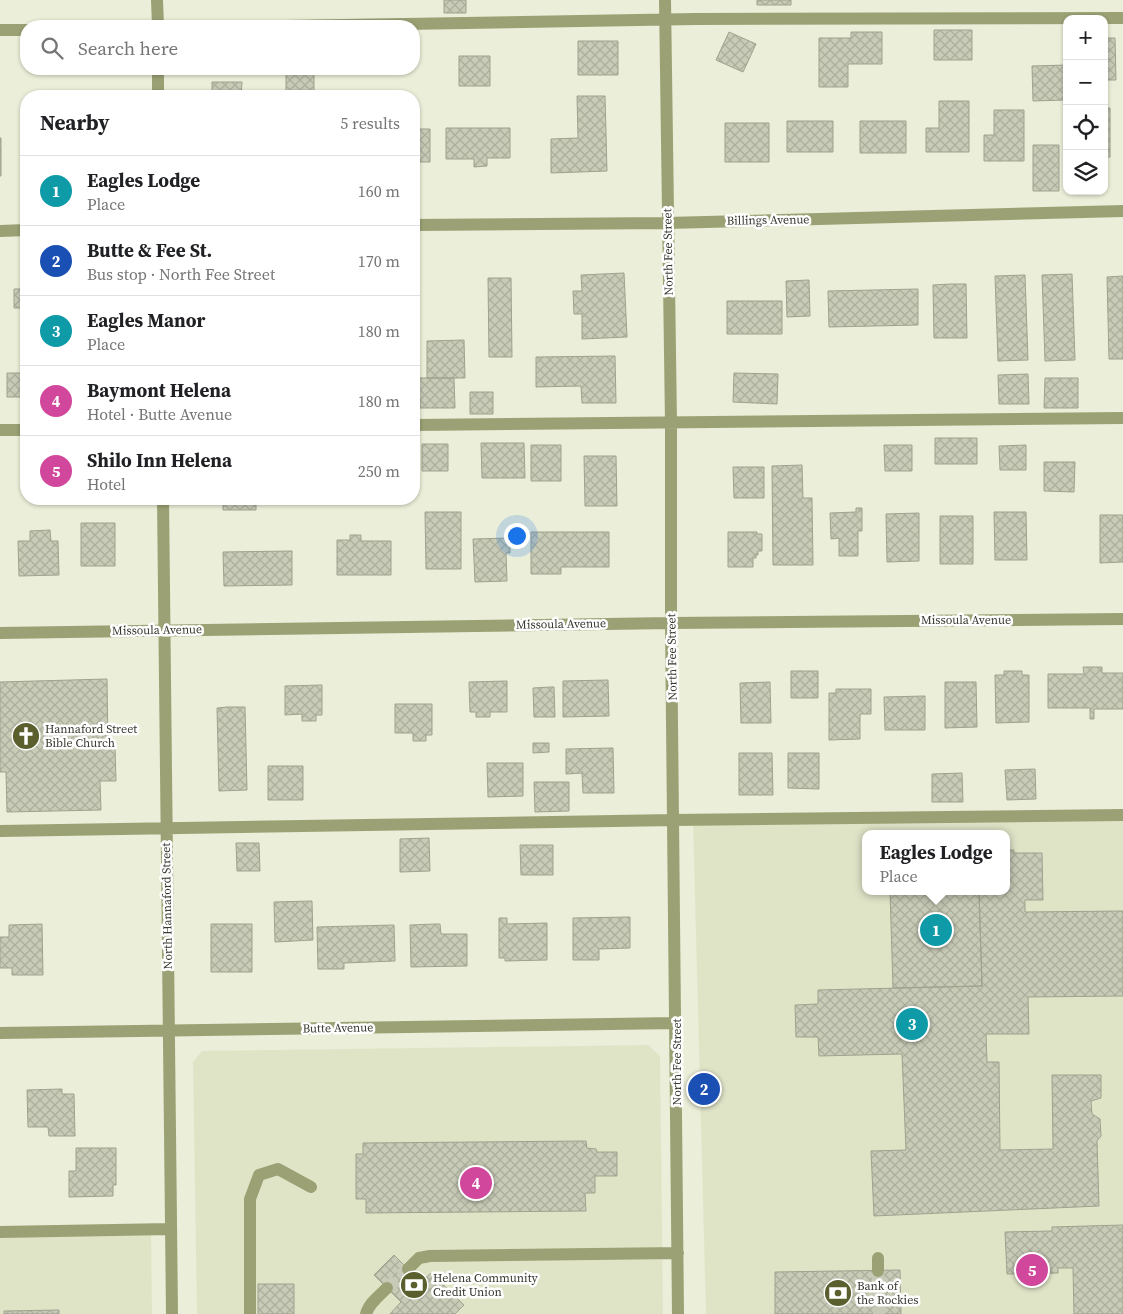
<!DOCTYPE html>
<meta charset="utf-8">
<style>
:root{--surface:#fff;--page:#f2f2f2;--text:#202124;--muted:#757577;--line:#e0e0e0;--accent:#b45309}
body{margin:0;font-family:"Source Serif 4",serif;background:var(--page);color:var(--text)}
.controls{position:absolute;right:15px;top:15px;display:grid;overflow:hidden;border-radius:10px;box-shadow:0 1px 4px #0004}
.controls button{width:45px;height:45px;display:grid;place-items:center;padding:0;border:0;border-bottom:1px solid var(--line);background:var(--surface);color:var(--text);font:25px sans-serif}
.you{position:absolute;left:516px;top:535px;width:18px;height:18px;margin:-12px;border:4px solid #fff;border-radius:50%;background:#1a73e8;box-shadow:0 0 0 8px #1a73e833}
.badge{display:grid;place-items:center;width:32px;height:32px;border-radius:50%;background:var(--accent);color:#fff;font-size:16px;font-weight:700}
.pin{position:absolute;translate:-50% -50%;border:2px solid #fff;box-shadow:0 1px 5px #0006}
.popup{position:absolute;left:862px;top:830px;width:148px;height:65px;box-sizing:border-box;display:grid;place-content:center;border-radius:10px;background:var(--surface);filter:drop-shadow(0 1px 4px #0005);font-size:16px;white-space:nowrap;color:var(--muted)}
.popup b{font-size:19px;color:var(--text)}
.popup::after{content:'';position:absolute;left:50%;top:100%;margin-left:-10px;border:10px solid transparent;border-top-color:var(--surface)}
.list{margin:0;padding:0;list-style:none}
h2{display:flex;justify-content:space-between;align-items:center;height:65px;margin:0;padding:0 20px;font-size:21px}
h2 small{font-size:16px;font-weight:400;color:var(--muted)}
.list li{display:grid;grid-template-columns:32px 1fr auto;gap:15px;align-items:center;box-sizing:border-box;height:70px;padding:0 20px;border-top:1px solid var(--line)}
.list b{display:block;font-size:19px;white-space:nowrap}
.list p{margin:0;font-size:16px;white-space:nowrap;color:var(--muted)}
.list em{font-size:16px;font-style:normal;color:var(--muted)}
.icon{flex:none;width:28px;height:28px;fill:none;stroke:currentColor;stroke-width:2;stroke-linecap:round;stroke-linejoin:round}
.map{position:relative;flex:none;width:1123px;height:1314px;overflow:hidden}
.search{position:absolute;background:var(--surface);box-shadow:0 1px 4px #0004;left:20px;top:20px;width:400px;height:55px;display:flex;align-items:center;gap:12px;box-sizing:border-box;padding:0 18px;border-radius:20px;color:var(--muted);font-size:19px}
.panel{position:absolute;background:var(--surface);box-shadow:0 1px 4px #0004;left:20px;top:90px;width:400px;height:415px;border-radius:20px}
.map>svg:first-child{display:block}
.built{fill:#e0e4c7;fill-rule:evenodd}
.building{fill:url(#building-cross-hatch);stroke:#9fa28d}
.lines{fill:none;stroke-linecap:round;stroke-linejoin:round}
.minor-tunnel{stroke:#c7cab6;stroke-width:12;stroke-dasharray:12 6;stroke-linecap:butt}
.minor{stroke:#9ba174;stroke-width:12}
.labels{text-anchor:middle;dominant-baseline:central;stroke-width:5;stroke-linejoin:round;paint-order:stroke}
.street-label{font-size:12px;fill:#37382f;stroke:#fff}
.poi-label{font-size:12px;fill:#37382f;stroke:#fff;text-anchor:start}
</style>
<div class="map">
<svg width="1123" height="1314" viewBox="0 0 1123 1314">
<defs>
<pattern id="building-cross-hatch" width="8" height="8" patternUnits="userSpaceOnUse" patternTransform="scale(1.25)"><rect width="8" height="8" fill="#c8cbb6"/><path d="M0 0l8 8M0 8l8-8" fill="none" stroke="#acaf9d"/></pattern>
</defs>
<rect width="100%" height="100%" fill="#ebeed8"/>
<path class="built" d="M1123,815v499h-417l-13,-494zM866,834h140v57h-140z
M648,1045l12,11 3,258h-466l-4,-252 9,-11z
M151,1230l1,84h-152v-82z"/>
<path class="building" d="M444,0h22v13h-22z
M757,0h34v5h-34z
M934,30h38v30h-38z
M729,32l27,12 -13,28 -27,-12z
M851,32h31v32h-34v23h-29v-49h32z
M1104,38h11l1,42h-12z
M578,41h40v34h-40z
M459,56h31v30h-31z
M1067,65v15h-2v20l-32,1 -1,-35z
M78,69h32v2h-32z
M286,69h28v27h-28z
M212,82h30l-1,14h-29z
M577,96h28l2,75 -56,2v-34l27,-1z
M939,101h30v51h-43v-24h13z
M1104,108h6v49h-6z
M994,110h30v51h-40v-26h10z
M787,121h46v31h-46z
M860,121h46v32h-46z
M725,123h44v39h-44z
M446,128h64v30h-23v8l-13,1v-8h-28z
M414,129h16v33h-16z
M21,136h5v36h-5z
M0,138h1v38h-1z
M1033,145h26v46h-26z
M624,273l3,64 -45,2v-25h-8l-1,-23h9l-1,-16z
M1072,274l3,86 -30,1 -3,-86z
M1025,275l3,85 -30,1 -3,-85z
M1123,276v83h-14l-2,-82z
M488,278h23l1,79h-23z
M809,280l1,36 -23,1 -1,-36z
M951,284h15l1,54h-33l-1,-53z
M14,289h12v28h-1v-9h-11z
M918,289v36l-89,2 -1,-36z
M727,301h55v33h-55z
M464,340l1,38h-38v-37z
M615,356l1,47h-34l-1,-17 -45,1v-30z
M7,373h19v24h-19z
M734,373l44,1 -1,30 -44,-2z
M1028,374l1,30h-30l-1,-29z
M419,378h35l1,30h-35z
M1045,378h33v30h-34z
M414,385h3l1,29h-4z
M470,392h23v22h-23z
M935,438h42v26h-42z
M481,443h43l1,35h-43z
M422,444h26v27h-26z
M531,445h30v36h-30z
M884,445h28v26h-27z
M1026,445v25h-26l-1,-24z
M584,456h32l1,50h-32z
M1044,462h31l-1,30 -30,-1z
M802,465l1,33h9l1,67h-40l-1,-99z
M733,467h31v31h-30z
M223,499h33v11h-33z
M856,508h6v23h-4v25h-19v-18l-8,1 -1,-26 26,-1z
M425,512h36v57h-35z
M994,512h32l1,48h-32z
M919,513v48l-32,1 -1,-48z
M1100,515h23v47l-23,1z
M940,516h33v48h-33z
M81,523h34v43h-34z
M50,530l1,11h7l1,34 -40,1 -1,-35h12v-10z
M531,532h78v35h-48v7h-30z
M728,532h29v2h5v17h-4v4h-2v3h-3v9h-25z
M350,535h11v6h30v34h-54v-35h13z
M510,538v15h-4l1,28 -32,1 -2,-43z
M292,551v34l-68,1 -1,-34z
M1083,667h19v6h21v36h-29v10h-4v-11h-42v-34h36z
M791,671h27v27h-27z
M1004,671h18v4h7v47l-33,1 -1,-48h9z
M107,679l1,68h7l1,34h-16l1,29 -94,2 -1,-40h-6v-90z
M608,680l1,36 -46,1v-36z
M507,681v31h-17v5h-14v-5h-6l-1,-30z
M770,682l1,41h-30l-1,-40z
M945,682h31l1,45 -32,1z
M322,685v30h-6v6h-14v-7l-17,1v-29z
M551,687h3l1,30h-21l-1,-29z
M836,689h35v25h-11v25l-31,1v-47h7z
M925,696v34h-40l-1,-33z
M395,704h37v31h-6v6h-13v-8h-18z
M227,707h18l2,83 -28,1 -2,-83z
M533,743h16v9l-16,1z
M613,748l1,45h-31l-1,-20 -16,1v-25z
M739,753h33l1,42h-34z
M788,753h31v36l-31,-1z
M487,763h36v33l-35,1z
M268,766h35v34h-35z
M1035,769l1,30 -29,1 -2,-30z
M962,773l1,29h-31v-28z
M534,782h35v29l-34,1z
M429,838l1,33 -30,1v-33z
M236,843h23l1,28h-23z
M520,845h33v30h-32z
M1008,850h6v3h28l1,47h-18v12l98,-1v85l-95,1 1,37h-43l1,28h12l1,88 53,-1 -1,-74h49v23l-10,3 1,13 8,5 1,17 -4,5 2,65 -225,10 -3,-65 35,-1 -4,-96 -83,2 -1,-19h-22l-1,-32 23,-1v-14l164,-4 -3,-95h27v-35h2z
M890,891h89l3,95 -89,2z
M312,901l1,39 -38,2 -1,-40z
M630,917v31l-31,1v11h-26v-42z
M499,918h8v6l40,-1v37l-42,1v-3h-6z
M42,924l1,51h-31v-7h-12v-31h9v-12z
M211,924h41v48h-41z
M436,924h4l1,10h26v32l-56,1 -1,-42z
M394,925l1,36 -51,2v6h-26l-1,-42z
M62,1089v5h12l1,42h-26l-1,-9h-20l-1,-37z
M586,1141l1,7 9,1 1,3h20v24h-22v17h-10l1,18 -220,2v-14h-10v-45h7v-11z
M76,1148h40v37h-3v11l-44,1v-26h7z
M1123,1225v89h-49l-1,-46h-15v5l-51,1 -2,-42 47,-1v-4z
M394,1255l27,27 10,-9 33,32 -9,9h-65l11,-12 -27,-27z
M900,1270l1,44h-126v-42z
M258,1284h36v30h-36z
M59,1310v4h-55v-3z"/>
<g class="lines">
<path class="minor-tunnel" d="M878,1271l1,43
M387,1288l21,-19"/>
<path class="minor" d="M157,0l1,26
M665,0l6,423v200l7,691
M284,26l411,-7 428,-1
M0,30h26
M158,69v27
M414,225l253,-2 456,-12
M0,231l26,-1
M414,425l709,-7
M0,430h26
M163,499l9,815
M0,633l671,-10 452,-4
M0,831l674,-11 449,-5
M0,1033l677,-10
M0,1232l171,-3
M408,1269l11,-11 11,-2 248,-3
M878,1271v-13
M250,1314v-115l9,-24 19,-6 33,18
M366,1314c3,-11 13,-18 21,-26"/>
</g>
<defs>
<symbol id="church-disc" viewBox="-11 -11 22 22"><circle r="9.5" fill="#5a5f2d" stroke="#fff"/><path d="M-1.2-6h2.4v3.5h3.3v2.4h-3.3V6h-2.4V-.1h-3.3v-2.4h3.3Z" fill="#fff"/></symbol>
<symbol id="bank-disc" viewBox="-11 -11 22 22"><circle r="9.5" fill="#5a5f2d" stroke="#fff"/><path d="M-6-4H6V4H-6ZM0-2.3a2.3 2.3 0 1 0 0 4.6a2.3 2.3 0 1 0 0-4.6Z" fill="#fff"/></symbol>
</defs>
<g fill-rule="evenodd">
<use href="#church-disc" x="10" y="720" width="32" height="32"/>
<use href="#bank-disc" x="398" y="1269" width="32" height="32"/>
<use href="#bank-disc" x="822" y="1277" width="32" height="32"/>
</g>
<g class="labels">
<g class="street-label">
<text transform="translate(768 220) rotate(-1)">Billings Avenue</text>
<text transform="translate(668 252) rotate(-91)">North Fee Street</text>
<text x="966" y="620">Missoula Avenue</text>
<text transform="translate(561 624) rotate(-1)">Missoula Avenue</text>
<text transform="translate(157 630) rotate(-1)">Missoula Avenue</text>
<text transform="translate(672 657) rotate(-91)">North Fee Street</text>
<text transform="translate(167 906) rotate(-91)">North Hannaford Street</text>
<text transform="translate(338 1028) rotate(-1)">Butte Avenue</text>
<text transform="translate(677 1062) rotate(-90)">North Fee Street</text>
</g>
<g class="poi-label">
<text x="45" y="729">Hannaford Street<tspan x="45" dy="14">Bible Church</tspan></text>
<text x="433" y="1278">Helena Community<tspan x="433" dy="14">Credit Union</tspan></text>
<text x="857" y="1286">Bank of<tspan x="857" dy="14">the Rockies</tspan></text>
</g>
</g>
</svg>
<div class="controls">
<button>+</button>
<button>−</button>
<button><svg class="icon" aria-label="locate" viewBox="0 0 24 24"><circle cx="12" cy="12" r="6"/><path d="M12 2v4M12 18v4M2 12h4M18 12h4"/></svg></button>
<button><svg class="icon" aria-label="layers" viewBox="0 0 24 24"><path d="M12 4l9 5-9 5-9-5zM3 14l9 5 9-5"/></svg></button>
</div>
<div class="you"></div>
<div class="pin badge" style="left:936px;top:930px;background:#0f9aa8">1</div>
<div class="popup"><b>Eagles Lodge</b>Place</div>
<div class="pin badge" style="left:704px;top:1089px;background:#1a4fb4">2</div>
<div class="pin badge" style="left:912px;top:1024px;background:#0f9aa8">3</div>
<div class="pin badge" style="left:476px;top:1183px;background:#d1479c">4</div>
<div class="pin badge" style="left:1032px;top:1270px;background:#d1479c">5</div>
<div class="search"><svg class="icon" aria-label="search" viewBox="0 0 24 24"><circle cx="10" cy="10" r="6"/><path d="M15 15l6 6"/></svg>Search here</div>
<section class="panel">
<h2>Nearby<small>5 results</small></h2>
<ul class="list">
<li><span class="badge" style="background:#0f9aa8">1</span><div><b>Eagles Lodge</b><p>Place</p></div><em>160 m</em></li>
<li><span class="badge" style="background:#1a4fb4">2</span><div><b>Butte &amp; Fee St.</b><p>Bus stop · North Fee Street</p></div><em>170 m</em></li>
<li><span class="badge" style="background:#0f9aa8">3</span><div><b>Eagles Manor</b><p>Place</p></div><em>180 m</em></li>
<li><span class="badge" style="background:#d1479c">4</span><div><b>Baymont Helena</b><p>Hotel · Butte Avenue</p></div><em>180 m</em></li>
<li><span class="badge" style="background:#d1479c">5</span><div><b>Shilo Inn Helena</b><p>Hotel</p></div><em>250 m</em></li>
</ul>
</section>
</div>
